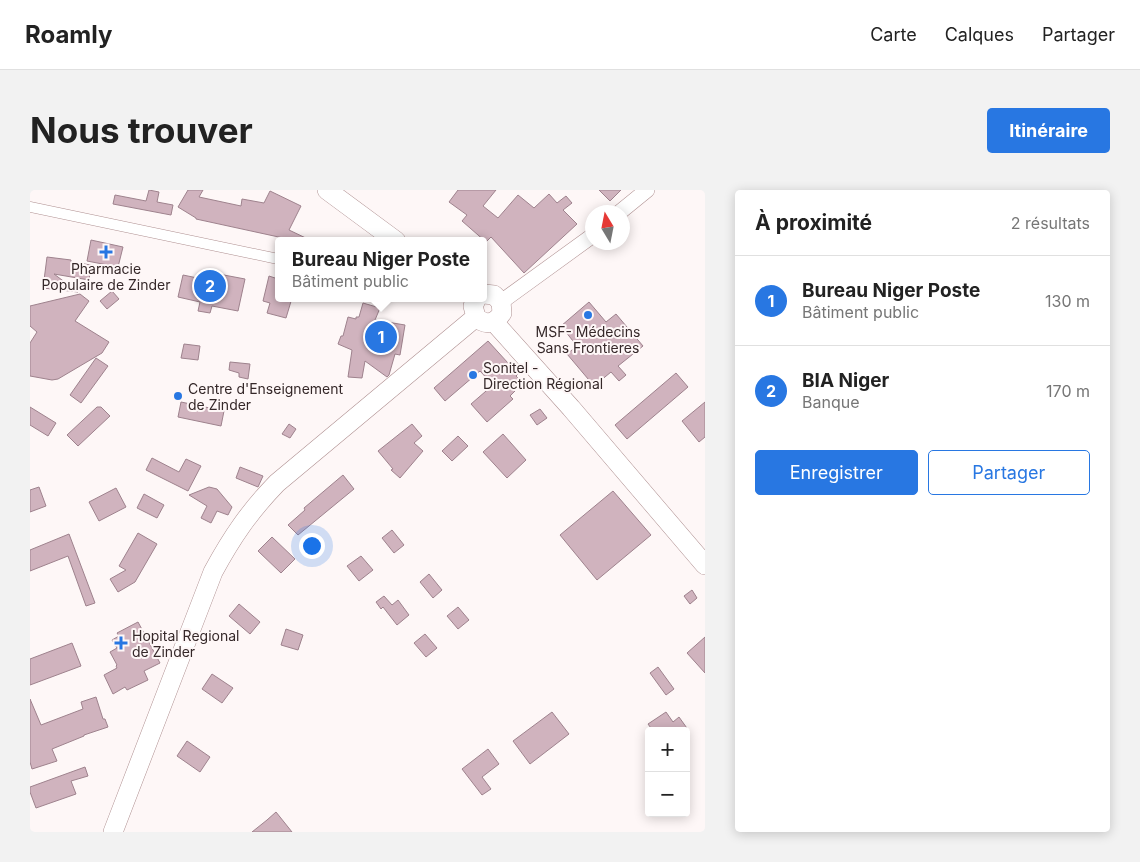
<!DOCTYPE html>
<html lang="fr">
<meta charset="utf-8">
<style>
:root{--surface:#fff;--page:#f2f2f2;--text:#222;--muted:#767676;--line:#e0e0e0;--accent:#2877e2}
body{margin:0;font-family:Inter,sans-serif;background:var(--page);color:var(--text)}
.controls{position:absolute;right:15px;bottom:15px;display:grid;overflow:hidden;border-radius:5px;box-shadow:0 2px 12px #0003}
.controls button{width:45px;height:45px;display:grid;place-items:center;padding:0;border:0;border-bottom:1px solid var(--line);background:var(--surface);color:var(--text);font:25px sans-serif}
.compass{position:absolute;left:555px;top:15px;width:45px;height:45px;border-radius:50%;background:var(--surface);box-shadow:0 2px 12px #0003;rotate:350deg}
.you{position:absolute;left:281px;top:355px;width:18px;height:18px;margin:-12px;border:4px solid #fff;border-radius:50%;background:#1a73e8;box-shadow:0 0 0 8px #1a73e833}
.badge{display:grid;place-items:center;width:32px;height:32px;border-radius:50%;background:var(--accent);color:#fff;font-size:16px;font-weight:700}
.pin{position:absolute;translate:-50% -50%;border:2px solid #fff;box-shadow:0 1px 5px #0006}
.popup{position:absolute;left:245px;top:47px;width:212px;height:65px;box-sizing:border-box;display:grid;place-content:center;border-radius:5px;background:var(--surface);filter:drop-shadow(0 1px 4px #0005);font-size:16px;white-space:nowrap;color:var(--muted)}
.popup b{font-size:19px;color:var(--text)}
.popup::after{content:'';position:absolute;left:50%;top:100%;margin-left:-10px;border:10px solid transparent;border-top-color:var(--surface)}
.list{margin:0;padding:0;list-style:none}
h2{display:flex;justify-content:space-between;align-items:center;height:65px;margin:0;padding:0 20px;font-size:21px}
h2 small{font-size:16px;font-weight:400;color:var(--muted)}
.list li{display:grid;grid-template-columns:32px 1fr auto;gap:15px;align-items:center;box-sizing:border-box;height:90px;padding:0 20px;border-top:1px solid var(--line)}
.list b{display:block;font-size:19px;white-space:nowrap}
.list p{margin:0;font-size:16px;white-space:nowrap;color:var(--muted)}
.list em{font-size:16px;font-style:normal;color:var(--muted)}
.actions{display:flex;gap:10px;padding:15px 20px}
.actions a{flex:1;padding:11px 0;border:1px solid var(--accent);border-radius:5px;text-align:center;font-size:18px;color:var(--accent)}
.actions .main{background:var(--accent);color:#fff}
.map{position:relative;flex:none;width:675px;height:642px;overflow:hidden;border-radius:5px}
header{display:flex;align-items:center;gap:30px;box-sizing:border-box;height:70px;padding:0 25px;background:var(--surface);border-bottom:1px solid var(--line)}
header strong{font-size:24px}
nav{display:flex;gap:28px;margin-inline-start:auto;font-size:18px}
.intro{display:flex;align-items:center;justify-content:space-between;box-sizing:border-box;height:120px;padding:0 30px}
h1{margin:0;font-size:35px}
.button{padding:12px 22px;border-radius:5px;background:var(--accent);color:#fff;font-size:18px;font-weight:700}
main{display:flex;gap:30px;padding:0 30px}
aside{flex:1;background:var(--surface);border-radius:5px;box-shadow:0 2px 12px #0003}
.map>svg:first-child{display:block}
.building{fill:#d0b3be;stroke:#9e828d}
.lines{fill:none;stroke-linecap:round;stroke-linejoin:round}
.street-casing{stroke:#af9091;stroke-width:11}
.secondary-casing{stroke:#af9091;stroke-width:16}
.highway-casing{stroke:#af9091;stroke-width:20}
.street{stroke:#fff;stroke-width:10}
.secondary{stroke:#fff;stroke-width:15}
.highway{stroke:#fff;stroke-width:19}
.poi-dot{fill:#2877e2;stroke:#fef7f7;stroke-width:2}
.labels{text-anchor:middle;dominant-baseline:central;stroke-width:4;stroke-linejoin:round;paint-order:stroke}
.poi-label{font-size:14px;fill:#352829;stroke:#fef7f7;text-anchor:start}
</style>
<header>
<strong>Roamly</strong>
<nav><a>Carte</a><a>Calques</a><a>Partager</a></nav>
</header>
<div class="intro"><h1>Nous trouver</h1><a class="button">Itinéraire</a></div>
<main>
<div class="map">
<svg width="675" height="642" viewBox="0 0 675 642">
<rect width="100%" height="100%" fill="#fef7f7"/>
<path class="building" d="M119,0l10,2 -2,10 16,3 -2,10 -58,-11 2,-9 31,6z
M158,0h15l-4,7 42,9 1,-7 22,4 6,-12 31,15 -12,24 23,11h-15l-101,-22v-1l-18,-11z
M428,0h38l-13,16 15,12 20,-23 16,13 15,-14 8,9 9,-7 6,7 -9,7 14,14 -53,49 -33,-36 -5,5 -24,-21 5,-6 -18,-13z
M569,0h22l-11,11z
M61,50l32,7 -5,20 -31,-6z
M17,67l24,3v2l20,3 -2,15 -35,-6 24,18 -35,-4z
M178,82l37,7 -7,32 -26,-5 -2,7 -12,-2 2,-9 -22,-5 5,-22 24,5z
M239,86l9,3v19h14l-6,20 -19,-5 3,-10 -7,-2z
M82,101l7,8 -12,10 -7,-8z
M50,104l9,7 -14,20 34,21 -7,11 -44,26 -6,1 -22,-4v-33l7,-11 -7,-6v-20z
M559,112l17,20 10,-8 27,32 -25,20 8,9 -7,6 -8,-9 -17,14 -27,-32 10,-8 -16,-20z
M333,113l17,5 -5,12 30,5 -5,30 -5,-1 -6,21 -2,2 -22,-16 -3,17 -14,-1 4,-27 -14,-6 3,-8h2l5,-19 8,2v-2h3z
M458,151l30,33 -2,2 7,7 -13,13 3,3 -26,23 -16,-18 22,-19 -13,-14 -35,30 -11,-13z
M154,154l16,2 -2,14 -17,-2z
M66,168l12,8 -27,37 -11,-8z
M200,172l20,2 -2,15 -9,-2v-4l-10,-3z
M646,183l12,14 -61,52 -12,-14z
M151,212l43,9 -3,15 -43,-9z
M675,212v35l-6,5 -17,-21z
M0,217l26,16 -8,13 -18,-11z
M67,217h4l9,9 -32,30 -11,-11z
M510,219l7,9 -10,7 -7,-10z
M259,234l7,5 -6,9 -8,-4z
M382,234l10,12 -8,7 9,8 -23,27 -9,-8 2,-1 -15,-18z
M473,244l23,26 -19,18 -24,-26z
M428,246l10,10 -16,15 -10,-10z
M122,268l27,14 7,-13 15,7 -13,25 -42,-21z
M210,277l23,9 -5,11 -22,-9z
M313,285l11,14 -56,46 -10,-10 17,-15 -1,-2z
M9,297l7,19 -16,6v-22z
M179,297l8,2 15,18 -4,8 -11,-4 -6,12 -10,-5 6,-12 -18,-11z
M86,298l10,19 -27,14 -10,-19z
M583,301l38,44 -54,45 -37,-45z
M114,304l20,11 -7,13 -20,-10z
M362,340l12,15 -10,8 -12,-15z
M108,343l19,11 -22,38 -17,10 -8,-13 16,-9 -7,-4z
M39,344l26,69 -9,3 -18,-50 -38,15v-21z
M242,347l23,22 -14,14 -23,-22z
M331,366l12,14 -14,11 -12,-15z
M399,384l13,16 -9,8 -13,-16z
M662,400l5,8 -7,6 -6,-8z
M354,406l8,9 6,-5 11,15 -12,10 -14,-18 -2,2 -5,-7z
M209,414l21,18 -10,12 -21,-18z
M428,417l11,13 -11,9 -11,-13z
M108,432l22,41 -16,8 4,9 -21,10 -2,-3 -12,7 -9,-19 13,-7 -1,-2 1,-1 -7,-13 7,-4 -5,-8 7,-4 -2,-3z
M256,439l17,6 -5,15 -17,-5z
M395,444l12,14 -11,9 -12,-14z
M675,447v36l-18,-20z
M42,453l9,23 -51,19v-26z
M628,477l16,22 -8,6 -16,-22z
M182,484l21,14 -11,15 -20,-14z
M66,507l7,22h2l3,8 -24,8v1l-32,13 5,12 -25,8 -2,-7v-63l11,26 42,-16 -2,-7z
M522,522l17,22 -39,30 -17,-23z
M636,522l7,10 6,-5 10,14h-36l-5,-7z
M157,551l23,16 -10,15 -23,-16z
M458,559l11,15 -17,13 9,12 -9,6 -20,-26z
M55,577l3,9 -17,5 5,13 -40,14 -6,-16v-5z
M246,622l16,20h-40l15,-12z"/>
<g class="lines">
<defs>
<path id="street" d="M0,17l248,52"/>
<path id="secondary" d="M590,22l27,-22
M471,112l91,-66"/>
<path id="highway" d="M297,0l69,51
M447,108l-4,8 3,11c9,9 19,7 26,-4l-1,-11 -7,-7 -10,-1
M464,132l77,86 134,157
M83,642l100,-260c19,-35 36,-60 64,-89l199,-166"/>
</defs>
<use href="#street" class="street-casing"/>
<use href="#secondary" class="secondary-casing"/>
<use href="#highway" class="highway-casing"/>
<use href="#street" class="street"/>
<use href="#secondary" class="secondary"/>
<use href="#highway" class="highway"/>
</g>
<g class="poi-dot">
<path d="M73.5 54.5h5v5h5v5h-5v5h-5v-5h-5v-5h5z"/>
<circle cx="558" cy="125" r="5"/>
<circle cx="443" cy="185" r="5"/>
<circle cx="148" cy="206" r="5"/>
<path d="M88.5 445.5h5v5h5v5h-5v5h-5v-5h-5v-5h5z"/>
</g>
<g class="labels">
<g class="poi-label">
<text x="76" y="78" text-anchor="middle">Pharmacie<tspan x="76" dy="16">Populaire de Zinder</tspan></text>
<text x="558" y="141" text-anchor="middle">MSF- Médecins<tspan x="558" dy="16">Sans Frontieres</tspan></text>
<text x="453" y="177">Sonitel -<tspan x="453" dy="16">Direction Régional</tspan></text>
<text x="158" y="198">Centre d'Enseignement<tspan x="158" dy="16">de Zinder</tspan></text>
<text x="102" y="445">Hopital Regional<tspan x="102" dy="16">de Zinder</tspan></text>
</g>
</g>
</svg>
<div class="controls">
<button>+</button>
<button>−</button>
</div>
<svg class="compass" viewBox="-18 -18 36 36"><path d="M0-13l5 13h-10z" fill="#e53935"/><path d="M0 13l5-13h-10z" fill="#767676"/></svg>
<div class="you"></div>
<div class="pin badge" style="left:351px;top:147px">1</div>
<div class="popup"><b>Bureau Niger Poste</b>Bâtiment public</div>
<div class="pin badge" style="left:180px;top:96px">2</div>
</div>
<aside>
<h2>À proximité<small>2 résultats</small></h2>
<ul class="list">
<li><span class="badge">1</span><div><b>Bureau Niger Poste</b><p>Bâtiment public</p></div><em>130 m</em></li>
<li><span class="badge">2</span><div><b>BIA Niger</b><p>Banque</p></div><em>170 m</em></li>
</ul>
<div class="actions"><a class="main">Enregistrer</a><a>Partager</a></div>
</aside>
</main>
